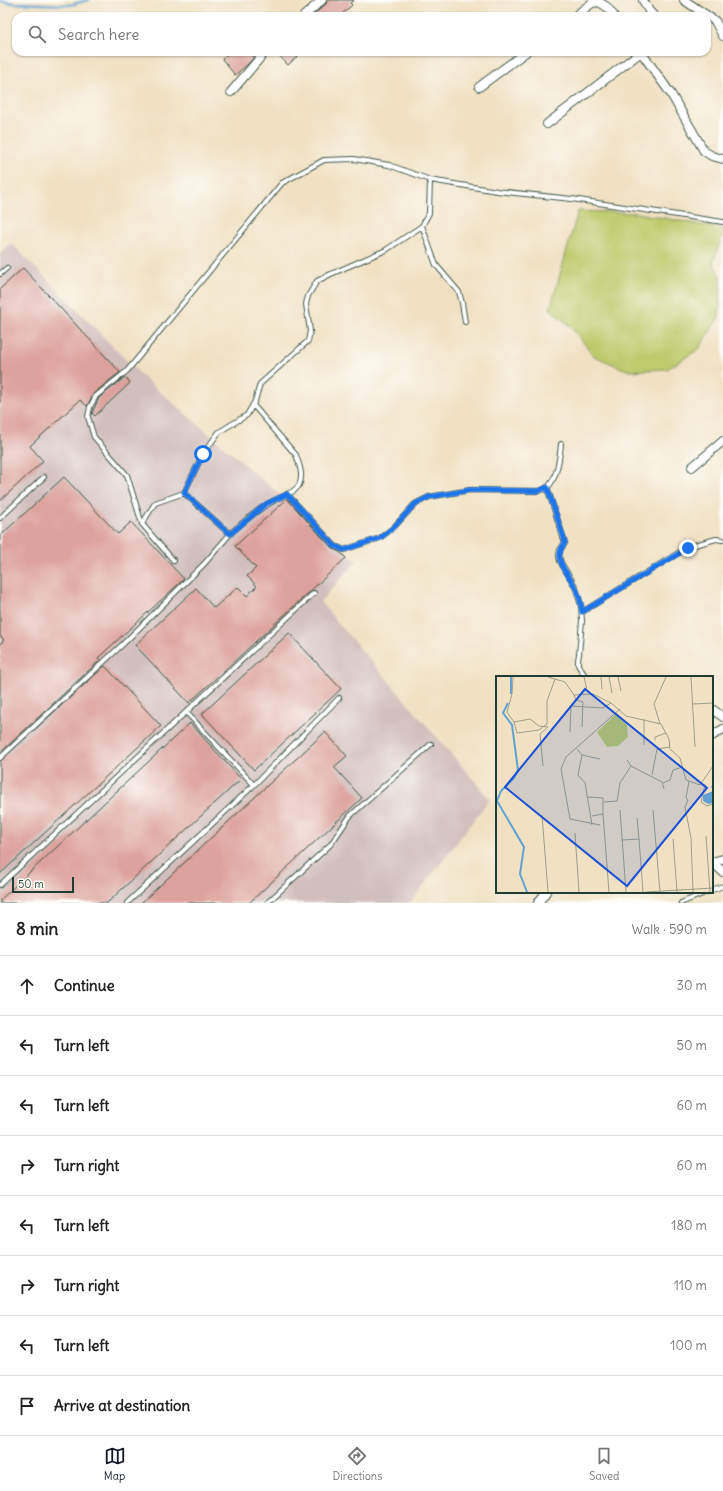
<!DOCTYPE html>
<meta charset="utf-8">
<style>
:root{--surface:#fff;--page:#f2f2f2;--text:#222;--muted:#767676;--line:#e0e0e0;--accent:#111827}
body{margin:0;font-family:Delius,sans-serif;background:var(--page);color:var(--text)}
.scale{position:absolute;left:12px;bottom:10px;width:62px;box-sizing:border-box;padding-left:4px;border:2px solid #1f3d34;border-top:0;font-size:11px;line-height:14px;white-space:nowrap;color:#1f3d34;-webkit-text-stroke:3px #fdfcf7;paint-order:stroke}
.stop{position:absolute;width:12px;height:12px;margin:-9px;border:3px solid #1a73e8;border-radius:50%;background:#fff}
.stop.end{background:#1a73e8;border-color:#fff;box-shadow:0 1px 4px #0008}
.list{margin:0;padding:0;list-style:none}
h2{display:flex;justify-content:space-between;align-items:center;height:52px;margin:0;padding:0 16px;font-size:17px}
h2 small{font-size:13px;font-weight:400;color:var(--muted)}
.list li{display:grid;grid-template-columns:26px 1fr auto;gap:12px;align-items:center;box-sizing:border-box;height:60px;padding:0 16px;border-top:1px solid var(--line)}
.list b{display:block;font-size:15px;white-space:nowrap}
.list em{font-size:13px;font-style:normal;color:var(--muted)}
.icon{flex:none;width:22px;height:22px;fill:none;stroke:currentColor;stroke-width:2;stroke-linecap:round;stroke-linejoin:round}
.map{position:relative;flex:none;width:723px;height:903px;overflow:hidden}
.search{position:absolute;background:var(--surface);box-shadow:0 1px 3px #0004;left:12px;right:12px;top:12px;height:44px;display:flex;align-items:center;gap:10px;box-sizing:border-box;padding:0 14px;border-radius:12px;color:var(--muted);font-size:15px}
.sheet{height:532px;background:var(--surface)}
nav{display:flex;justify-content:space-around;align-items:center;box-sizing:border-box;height:56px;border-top:1px solid var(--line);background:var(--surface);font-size:11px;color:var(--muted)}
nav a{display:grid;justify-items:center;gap:2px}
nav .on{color:var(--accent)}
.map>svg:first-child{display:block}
.industrial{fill:#d1bfbe}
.green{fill:#becb6d;stroke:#6e8450}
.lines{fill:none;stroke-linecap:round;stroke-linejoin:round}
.stream{stroke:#62a1d4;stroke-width:2.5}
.building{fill:#dda29d}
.lane-casing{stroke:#3e5649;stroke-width:6}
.street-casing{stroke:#3e5649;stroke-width:10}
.lane{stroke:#fff;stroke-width:4}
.street{stroke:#fff;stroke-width:8}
.route{stroke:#1a73e8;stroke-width:5}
.inset-river{fill:none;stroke:#62a1d4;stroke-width:2}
.inset-road{fill:none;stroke:#9c9f89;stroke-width:1}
.view{fill:#1d4ed8;fill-opacity:0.15;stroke:#1d4ed8;stroke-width:2}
.inset-edge{fill:none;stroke:#1f3d34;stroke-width:2}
</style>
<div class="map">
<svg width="723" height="903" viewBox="0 0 723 903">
<rect width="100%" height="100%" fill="#fdfcf7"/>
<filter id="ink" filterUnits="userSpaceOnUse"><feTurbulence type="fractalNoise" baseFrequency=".025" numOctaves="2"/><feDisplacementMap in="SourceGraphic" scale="8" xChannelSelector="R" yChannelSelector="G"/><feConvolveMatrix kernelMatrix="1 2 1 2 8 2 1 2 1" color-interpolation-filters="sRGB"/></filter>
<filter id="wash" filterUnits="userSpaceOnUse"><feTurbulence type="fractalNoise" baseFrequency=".012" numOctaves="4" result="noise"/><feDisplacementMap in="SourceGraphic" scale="16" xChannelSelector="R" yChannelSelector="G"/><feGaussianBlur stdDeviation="0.9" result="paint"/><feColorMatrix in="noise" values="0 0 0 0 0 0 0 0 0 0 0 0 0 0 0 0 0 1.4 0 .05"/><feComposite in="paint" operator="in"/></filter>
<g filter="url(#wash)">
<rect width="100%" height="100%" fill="#f0e1c2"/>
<path class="industrial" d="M11,243l134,136 212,182 -37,41 170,197 -76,99 -5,5h-409v-650z"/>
<path class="green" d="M578,211l60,2 85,16v5l-10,28 8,17 -2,38 -20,32 -32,20 -38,2 -35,-15 -24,-30 -20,-17z"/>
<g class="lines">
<path class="stream" d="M0,1l13,2 57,2 18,-5"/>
</g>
<g id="blocks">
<path class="building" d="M327,0h27l-4,3 2,2 -12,11h-28l14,-12z
M230,52h20l4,5 -6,7 -13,11 -13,-16z
M276,52h26l-14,13z
M23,268l97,104 -26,21 -7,13 -7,-6 -50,46 13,15 -43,40v-212z
M125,377l5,6 -35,33 -3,-3 7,-15z
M64,477l54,57 13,-12 53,57 -86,79 2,2 -100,93v-109l4,-4 -4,-4v-100z
M287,499l45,49 9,5 5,5 -157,145 -54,-58 61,-57 18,20 24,-21 9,9 10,-10 -10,-10 9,-8 -21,-22z
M289,633l52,56 -87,81 -52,-56z
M105,666l56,60 -161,148v-113z
M190,723l51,56 -134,124h-107v-3z
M325,732l22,24 -13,11 28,31 -113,105h-108z"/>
</g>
</g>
<g filter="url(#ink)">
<use href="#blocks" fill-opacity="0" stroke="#3e5649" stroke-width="1"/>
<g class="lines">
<defs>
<path id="lane" d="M422,226l14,39 23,27 3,11 3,19
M0,274l7,-6
M547,487l18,56 -5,7 -1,6 1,5 15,25 6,19 1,16 -3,33 -1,6v5l8,12
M287,494l48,52 9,4 36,-12 14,-11 21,-23 14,-7 41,-7 69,1c3,-1 7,-2 9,-4 9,-9 12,-32 13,-43
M0,518l44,-41
M142,524l13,-21 29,-10 19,-39 16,-22 28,-17 8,-14 5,-17 48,-43 2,-10 -4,-27 2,-8 9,-15 14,-7 55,-24 36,-24 7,-13 1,-33
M230,534c14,-13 28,-25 45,-34 7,-4 20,-7 24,-15 5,-9 0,-21 -3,-30l-43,-50
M174,561l-32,-37 -15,-49 -33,-38 -6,-20 2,-10 6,-11 31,-25 155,-188 42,-23 30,-1 35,6 41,15 67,11 75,8 151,23
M582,612l106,-65 28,-8 7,1
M0,758l123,-114 81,-80 26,-30 -46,-41
M254,785l85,-87
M0,885l314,-292
M712,890l11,-4
M127,903l127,-118 -68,-73
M267,903l64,-59 19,-28 81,-72
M681,903l26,-11"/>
<path id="street" d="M643,0l6,11 5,5
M684,0l31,21 8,15
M304,16l18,-16
M575,16l17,-13 7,-1 8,5 7,9
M641,52l30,42 33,57 8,5 11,3
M479,87l47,-35
M231,92l34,-40
M547,124l94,-72
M692,467l31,-26
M712,709l11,8
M712,736l11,-7
M712,862l11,10
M712,862l11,-3
M538,903l8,-11"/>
</defs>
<use href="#lane" class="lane-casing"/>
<use href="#street" class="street-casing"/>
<use href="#lane" class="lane"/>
<use href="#street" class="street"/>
</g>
</g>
<g class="lines" filter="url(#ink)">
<path class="route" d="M203,454l-19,39 46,41 36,-30 21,-10 48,52 9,4 36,-12 14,-11 21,-23 14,-7 41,-7 69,1 8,-4 17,51 1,5c-13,16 1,27 9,42 5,8 7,18 8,27l106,-64"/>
</g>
<g transform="translate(496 676)">
<rect width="217" height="217" fill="#f0e1c2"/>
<path d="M120,38l11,11 1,12 -10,9 -11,1 -10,-15z" fill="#becb6d"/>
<path d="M215,110h2v17l-5,1 -5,-3v-6l10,-4z" fill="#62a1d4"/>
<path class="inset-river" d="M15,1v17M12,27l-5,10 9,12 6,45 -4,8 -13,13 -4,10 27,46 -4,27 7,18"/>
<path class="inset-road" d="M17,1l-1,17 -5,18 7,10 3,11 22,-3 8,-6v-23l8,-22M52,1l17,5 9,13 19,-1 18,9 15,13 35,8 8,15 1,10 10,9 6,22 14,5 13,-19M88,1l3,13M105,1l1,12M113,1l3,16M122,1l3,14M195,1l4,70M78,19l2,5 7,2 -1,25M197,28l20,-1M148,43v26M18,46l16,-3 9,7 9,1 -8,7 3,32M164,48l-6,-20 12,-27M74,56l1,-26 32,2 8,-5M159,64v-3l11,-4M81,73l5,6 -4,20 7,8 7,42M86,79l18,4M135,90l31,16 2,7M156,99l5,-26 13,-2M193,105l-3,17 2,2 -3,7 6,31 2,54M167,107l7,-3 3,-10 10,-3M209,108l-4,18 6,4 6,-2M92,121l15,1v16M108,126l13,-1 3,-18 11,-17 -4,-6M124,134l6,82M157,134l7,82M46,139l6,77M96,140l11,-2 6,78M141,142l2,21M104,149l-30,-6 -9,-50 5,-12 54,-48M79,157l4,59M210,160l4,56M177,163l4,53M126,164l17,-1 4,53M150,216l67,-4"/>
<path class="view" d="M89,13l122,99 -80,98 -122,-99z"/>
<rect width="217" height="217" class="inset-edge"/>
</g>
</svg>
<div class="scale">50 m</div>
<div class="stop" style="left:203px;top:454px"></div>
<div class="stop end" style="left:688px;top:548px"></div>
<div class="search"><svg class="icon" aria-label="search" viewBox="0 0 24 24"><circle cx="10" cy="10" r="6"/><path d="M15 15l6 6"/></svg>Search here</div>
</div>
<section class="sheet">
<h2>8 min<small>Walk · 590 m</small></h2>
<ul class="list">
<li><svg class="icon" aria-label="ahead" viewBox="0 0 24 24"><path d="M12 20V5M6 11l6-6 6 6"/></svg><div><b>Continue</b></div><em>30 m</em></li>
<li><svg class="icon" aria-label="left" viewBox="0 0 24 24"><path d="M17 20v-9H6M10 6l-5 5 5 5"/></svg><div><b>Turn left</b></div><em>50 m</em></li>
<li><svg class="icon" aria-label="left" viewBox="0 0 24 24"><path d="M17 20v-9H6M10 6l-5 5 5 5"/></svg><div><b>Turn left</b></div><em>60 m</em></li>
<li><svg class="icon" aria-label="right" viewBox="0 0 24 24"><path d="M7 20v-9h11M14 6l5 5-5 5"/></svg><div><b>Turn right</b></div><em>60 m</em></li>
<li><svg class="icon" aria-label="left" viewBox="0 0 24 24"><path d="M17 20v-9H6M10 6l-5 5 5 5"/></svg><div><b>Turn left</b></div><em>180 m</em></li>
<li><svg class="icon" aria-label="right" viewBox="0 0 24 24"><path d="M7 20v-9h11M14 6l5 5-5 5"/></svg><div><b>Turn right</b></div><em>110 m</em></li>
<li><svg class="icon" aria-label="left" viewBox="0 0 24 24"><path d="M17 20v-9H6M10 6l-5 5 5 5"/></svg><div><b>Turn left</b></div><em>100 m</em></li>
<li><svg class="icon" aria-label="arrive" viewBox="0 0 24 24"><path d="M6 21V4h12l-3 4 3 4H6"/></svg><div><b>Arrive at destination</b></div></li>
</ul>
</section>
<nav>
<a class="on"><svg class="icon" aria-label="map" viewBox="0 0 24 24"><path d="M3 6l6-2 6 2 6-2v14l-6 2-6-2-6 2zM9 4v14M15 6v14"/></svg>Map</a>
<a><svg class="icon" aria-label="directions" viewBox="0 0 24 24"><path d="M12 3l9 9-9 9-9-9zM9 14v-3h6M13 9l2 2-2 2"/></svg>Directions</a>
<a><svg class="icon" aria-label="saved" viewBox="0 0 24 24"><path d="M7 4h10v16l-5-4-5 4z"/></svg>Saved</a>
</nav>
